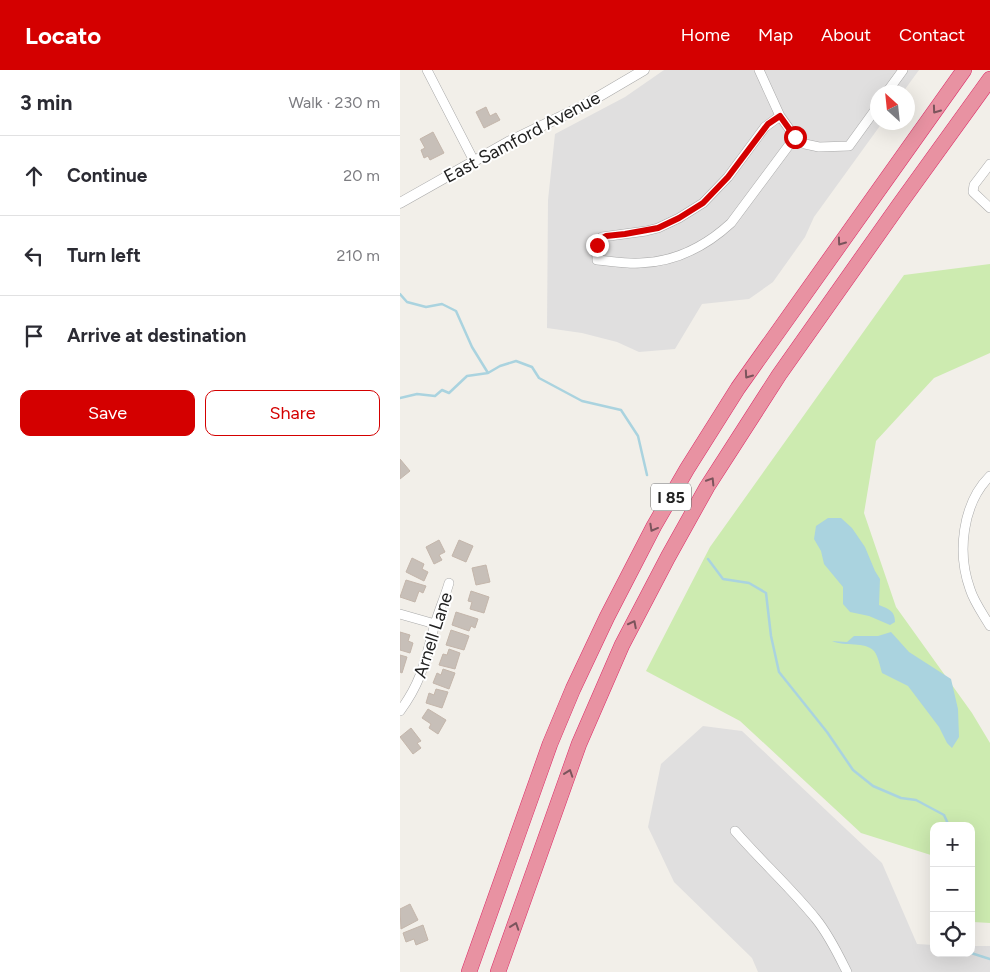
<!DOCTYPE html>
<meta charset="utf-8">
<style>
:root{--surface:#fff;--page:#f2f2f3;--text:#2b2b33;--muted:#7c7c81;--line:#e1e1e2;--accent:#d40000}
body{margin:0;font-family:Figtree,sans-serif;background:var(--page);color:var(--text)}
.controls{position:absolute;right:15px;bottom:15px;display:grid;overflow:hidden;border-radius:10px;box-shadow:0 5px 20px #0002}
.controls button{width:45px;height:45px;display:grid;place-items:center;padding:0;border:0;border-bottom:1px solid var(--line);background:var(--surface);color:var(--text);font:25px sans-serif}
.compass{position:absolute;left:470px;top:15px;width:45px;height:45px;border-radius:50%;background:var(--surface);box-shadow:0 5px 20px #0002;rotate:333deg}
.stop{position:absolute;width:15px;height:15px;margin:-11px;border:4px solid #d40000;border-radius:50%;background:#fff}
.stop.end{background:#d40000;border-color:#fff;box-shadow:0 1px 5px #0008}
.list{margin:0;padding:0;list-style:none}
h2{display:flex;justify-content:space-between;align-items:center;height:65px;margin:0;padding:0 20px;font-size:21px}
h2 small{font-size:16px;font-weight:400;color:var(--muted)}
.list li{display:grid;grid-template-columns:32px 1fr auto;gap:15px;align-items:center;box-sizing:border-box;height:80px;padding:0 20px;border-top:1px solid var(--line)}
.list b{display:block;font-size:19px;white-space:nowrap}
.list em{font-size:16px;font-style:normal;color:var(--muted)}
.actions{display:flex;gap:10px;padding:15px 20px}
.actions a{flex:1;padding:11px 0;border:1px solid var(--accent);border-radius:10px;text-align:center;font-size:18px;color:var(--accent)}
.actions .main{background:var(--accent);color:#fff}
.icon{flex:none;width:28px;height:28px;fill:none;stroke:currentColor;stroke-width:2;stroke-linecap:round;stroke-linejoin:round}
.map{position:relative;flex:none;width:590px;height:902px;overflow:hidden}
header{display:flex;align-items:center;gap:30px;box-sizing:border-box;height:70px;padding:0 25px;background:var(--accent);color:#fff}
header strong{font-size:24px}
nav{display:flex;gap:28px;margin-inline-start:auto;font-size:18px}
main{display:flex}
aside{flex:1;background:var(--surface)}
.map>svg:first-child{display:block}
.residential{fill:#e0dfdf}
.grass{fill:#cdebb0}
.water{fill:#aad3df}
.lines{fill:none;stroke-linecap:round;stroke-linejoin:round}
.stream{stroke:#aad3df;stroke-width:2.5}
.building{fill:#c7bfb8;stroke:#c4b6ab}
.minor-casing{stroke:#a9a9a9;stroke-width:10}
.tertiary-casing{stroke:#a9a9a9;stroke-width:11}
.motorway-casing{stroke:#dc2a67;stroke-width:16}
.minor{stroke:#fff;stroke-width:9}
.tertiary{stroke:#fff;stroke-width:10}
.motorway{stroke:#e892a2;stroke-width:15}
.oneway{stroke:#7b545c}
.route{stroke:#d40000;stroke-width:6}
.labels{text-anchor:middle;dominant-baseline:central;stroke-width:4;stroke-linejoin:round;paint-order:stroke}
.shield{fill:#fff;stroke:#646464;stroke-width:1}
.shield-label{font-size:16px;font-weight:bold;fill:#222}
.street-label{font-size:18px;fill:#222;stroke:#fff}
</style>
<header>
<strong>Locato</strong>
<nav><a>Home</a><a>Map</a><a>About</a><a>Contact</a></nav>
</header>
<main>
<aside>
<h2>3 min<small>Walk · 230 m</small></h2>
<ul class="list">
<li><svg class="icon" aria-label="ahead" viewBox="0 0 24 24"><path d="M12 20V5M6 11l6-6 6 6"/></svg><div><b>Continue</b></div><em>20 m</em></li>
<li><svg class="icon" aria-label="left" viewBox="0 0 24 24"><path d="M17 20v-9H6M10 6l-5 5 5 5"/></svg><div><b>Turn left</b></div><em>210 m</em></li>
<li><svg class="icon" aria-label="arrive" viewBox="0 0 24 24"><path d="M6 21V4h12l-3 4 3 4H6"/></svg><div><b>Arrive at destination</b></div></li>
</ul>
<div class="actions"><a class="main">Save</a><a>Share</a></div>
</aside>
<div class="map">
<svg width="590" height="902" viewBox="0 0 590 902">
<rect width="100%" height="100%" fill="#f2efe9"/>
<path class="residential" d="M264,0h255l-16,22h-25v30l4,1 -68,94 -9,20 -32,45 -24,17 -47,5 -27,45 -36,3 -22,-10 -35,-9 -35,-5 1,-128 7,-66 70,-37z
M303,656l39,5 140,132 35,81 17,1v8h37v-7h19v26h-232l-6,-14 -78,-76 -26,-55 13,-63z"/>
<path class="grass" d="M590,194v89l-56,25 -58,63 -12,72 32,94 76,106 18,30v180l-17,-1 -2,-5v-91h-37v30l-73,-23 -121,-112 -94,-50 64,-124 194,-272z"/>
<path class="water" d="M428,448h13l11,10 13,19 10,24 5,8 -1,26c10,4 16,6 16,17l-5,3 -21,-9 -19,-4 -7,-8v-17l-19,-23 -3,-13 -7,-12 2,-13z
M491,562l18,20 42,27 7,30 1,28 -7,11 -5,-5 -8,-16 -31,-41 -26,-13c-2,-7 -4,-17 -8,-22 -9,-10 -29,-4 -42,-10l15,1 7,-6h24z"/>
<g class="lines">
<path class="stream" d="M0,224l7,8 19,5 16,-3 14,7 16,36 16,26 12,-7 16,-5 16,6 7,11 43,23 39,9 17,26 9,39
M0,328l17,-4 18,2 7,-6 7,3 18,-17 21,-3
M308,489l15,20 26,4 17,10 5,43 8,36 48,60 26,38 20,16 28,12 15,2 28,15 5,11
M571,883l19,6"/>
</g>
<path class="building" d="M86,37l4,9 6,-3 4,7 -16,8 -8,-16z
M33,62l11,21 -14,7 -2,-4 -4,2 -3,-8 4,-2 -5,-9z
M0,389l10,12 -10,8z
M39,470l6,12 -6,3 3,5 -8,4 -8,-17z
M59,470l14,6 -7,16 -14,-6z
M12,488l12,6 -2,5 6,3 -4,9 -18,-9z
M86,495l4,17 -14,3 -4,-17z
M6,510l20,6 -3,7 -4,-2 -4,11 -15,-5z
M71,521l18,6 -5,16 -14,-4 2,-7 -4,-1z
M56,542l22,7 -3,9 -4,-2 -2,5 -17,-6z
M51,560l18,6 -5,14 -18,-5z
M0,562l10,3 -2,6 5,2 -3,10 -10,-3z
M49,579l11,4 -5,16 -16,-4 4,-11 4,1z
M0,585l7,2 -5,16 -2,-1z
M43,599l12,4 -6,16 -16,-6 4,-10 4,2z
M36,619l12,3 -6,16 -16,-5 3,-10 5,2z
M28,639l18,11 -8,14 -9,-6 2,-4 -9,-6z
M11,658l10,13 -4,2 4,5 -8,6 -13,-17z
M10,834l8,16 -17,9 -1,-20z
M23,855l5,15 -12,5 -2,-6 -8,3 -3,-9z"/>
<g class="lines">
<defs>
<path id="minor" d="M27,0l47,91
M359,0l21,46 15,21 10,7 14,3 30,-1 29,-40
M487,22l16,-22
M380,46l-15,11 -37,50 -25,26 -24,15 -21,10 -12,3 -44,6c-7,6 -5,15 -5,23 14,1 29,4 43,3 35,-1 66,-17 91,-40l64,-86
M590,94l-16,21 -1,7 17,16
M590,406c-28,28 -33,77 -20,113 4,13 13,25 20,37
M0,544l35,10
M0,641c23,-31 25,-52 35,-87 4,-14 10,-27 14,-41
M335,761c26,30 56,57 81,88 13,16 22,35 31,53"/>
<path id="tertiary" d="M0,133l108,-61 73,-35 63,-37"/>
<path id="motorway" d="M69,902l81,-228 23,-55 34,-72 47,-91 33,-57 51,-81 226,-318
M98,902l81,-228 43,-99 46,-88 39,-70 72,-112 120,-170 91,-126"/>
</defs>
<use href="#minor" class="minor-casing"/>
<use href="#tertiary" class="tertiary-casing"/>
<use href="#motorway" class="motorway-casing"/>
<use href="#minor" class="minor"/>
<use href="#tertiary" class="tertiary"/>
<use href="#motorway" class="motorway"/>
</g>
<defs><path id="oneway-chevron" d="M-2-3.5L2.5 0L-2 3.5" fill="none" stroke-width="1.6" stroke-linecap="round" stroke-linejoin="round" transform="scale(1.25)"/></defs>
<g class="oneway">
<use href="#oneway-chevron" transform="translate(536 40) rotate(126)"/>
<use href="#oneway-chevron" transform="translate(441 172) rotate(126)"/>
<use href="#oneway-chevron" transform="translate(348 305) rotate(125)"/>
<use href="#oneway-chevron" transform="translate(311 411) rotate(-58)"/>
<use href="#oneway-chevron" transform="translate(253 458) rotate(119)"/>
<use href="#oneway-chevron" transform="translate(233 554) rotate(-63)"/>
<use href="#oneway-chevron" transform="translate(169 703) rotate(-71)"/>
<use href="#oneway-chevron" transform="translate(115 856) rotate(-71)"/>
</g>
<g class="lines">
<path class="route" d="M197,175l2,-5 7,-4 19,-2 33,-6 21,-10 24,-15 25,-26 40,-53 12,-8 15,21"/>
</g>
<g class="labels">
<rect class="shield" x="251" y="413.5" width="40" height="27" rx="4"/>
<g class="shield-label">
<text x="271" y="427">I 85</text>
</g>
<g class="street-label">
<text transform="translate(122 67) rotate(-28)">East Samford Avenue</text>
<text transform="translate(33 565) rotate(-72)">Arnell Lane</text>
</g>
</g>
</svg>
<div class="controls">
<button>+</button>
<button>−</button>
<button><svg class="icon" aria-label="locate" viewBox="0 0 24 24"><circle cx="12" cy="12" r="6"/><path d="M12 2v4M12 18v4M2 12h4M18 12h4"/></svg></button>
</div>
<svg class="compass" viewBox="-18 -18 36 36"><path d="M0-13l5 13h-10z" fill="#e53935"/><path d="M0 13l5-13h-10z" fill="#7c7c81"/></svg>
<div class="stop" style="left:395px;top:67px"></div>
<div class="stop end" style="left:197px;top:175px"></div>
</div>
</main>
